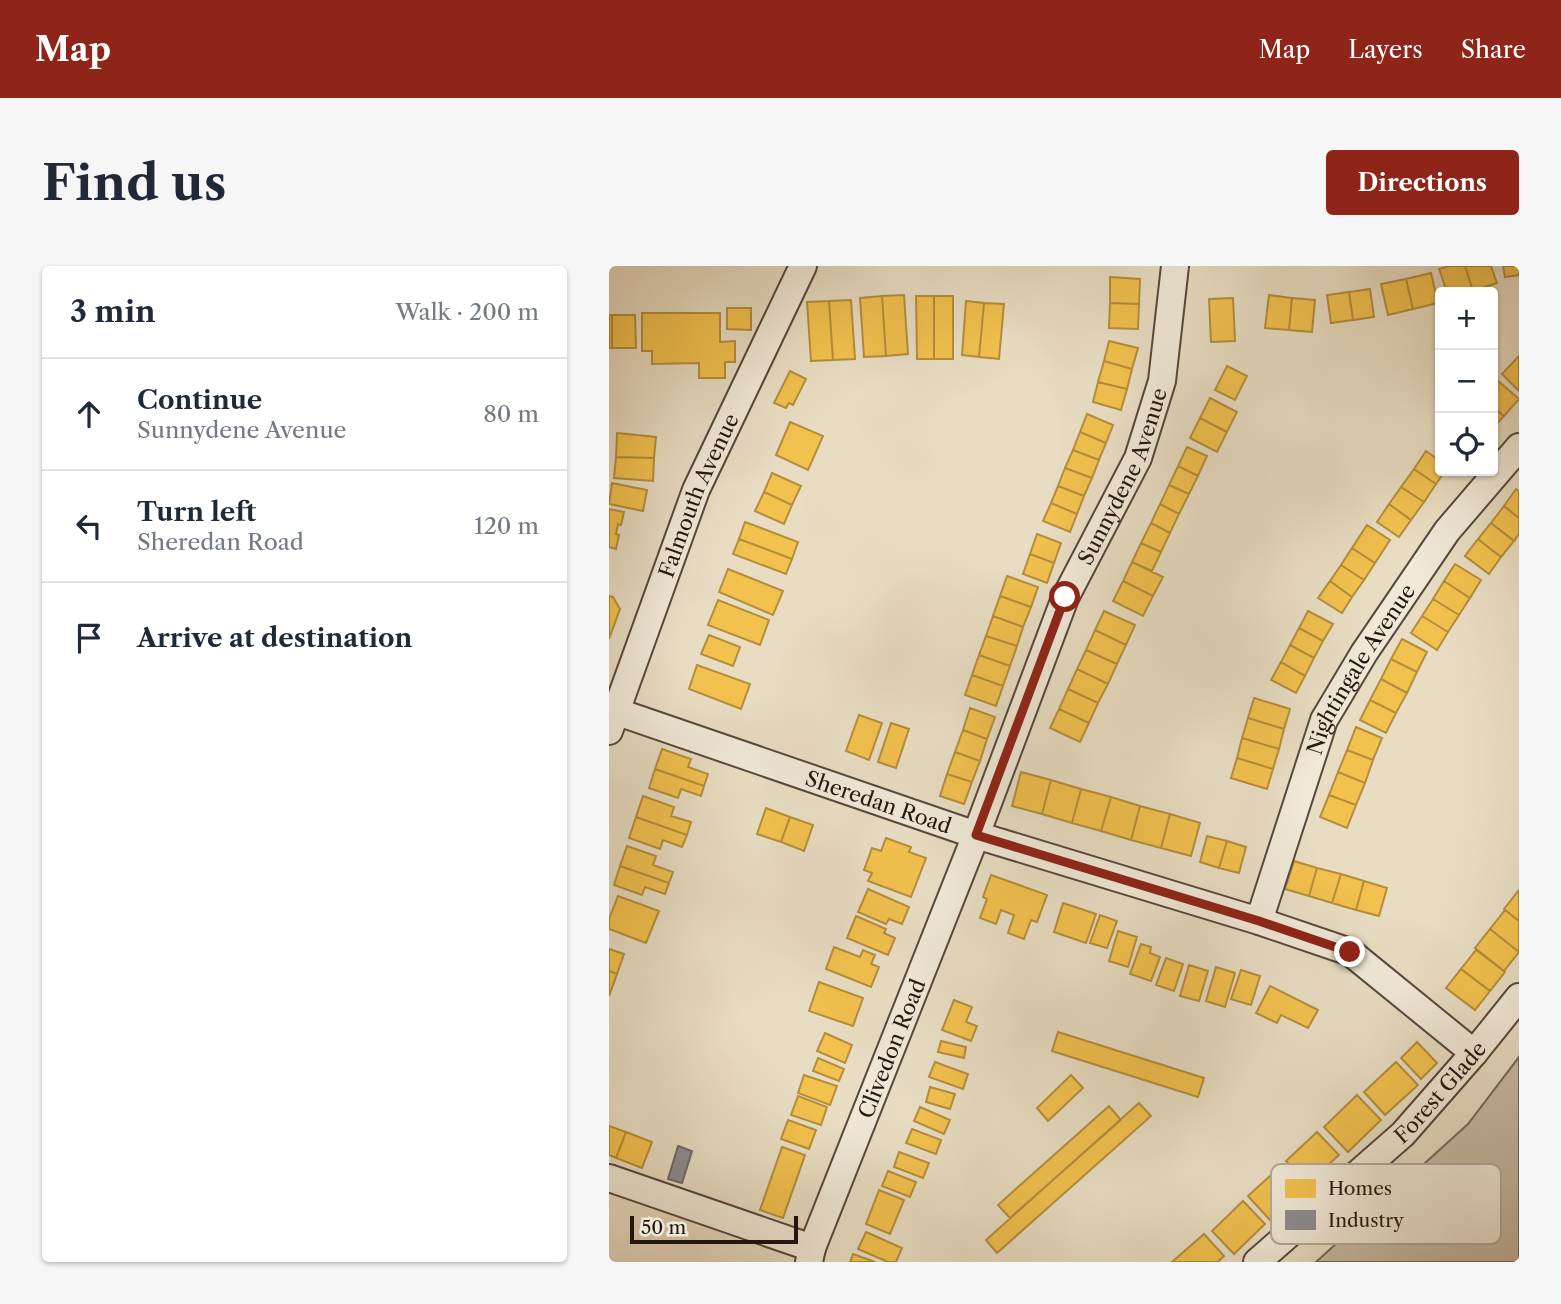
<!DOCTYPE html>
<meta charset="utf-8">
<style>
:root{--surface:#fff;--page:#f6f6f7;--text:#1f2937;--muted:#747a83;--line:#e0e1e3;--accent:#8f2418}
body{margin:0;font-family:"Libre Caslon Text",serif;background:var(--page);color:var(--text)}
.controls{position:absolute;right:21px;top:21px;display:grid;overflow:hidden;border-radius:7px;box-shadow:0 2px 5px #0004}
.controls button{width:63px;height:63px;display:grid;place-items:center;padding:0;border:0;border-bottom:2px solid var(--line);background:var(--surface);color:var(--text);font:35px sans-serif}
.scale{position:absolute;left:21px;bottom:18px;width:168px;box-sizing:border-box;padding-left:7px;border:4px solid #251710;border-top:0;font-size:19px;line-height:24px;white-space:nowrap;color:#251710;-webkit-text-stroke:5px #f0e9d8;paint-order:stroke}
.stop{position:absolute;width:21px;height:21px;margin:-16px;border:5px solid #8f2418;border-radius:50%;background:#fff}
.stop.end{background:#8f2418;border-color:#fff;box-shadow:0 2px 7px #0008}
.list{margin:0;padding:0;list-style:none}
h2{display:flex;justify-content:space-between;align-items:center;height:91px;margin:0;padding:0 28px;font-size:30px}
h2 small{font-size:23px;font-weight:400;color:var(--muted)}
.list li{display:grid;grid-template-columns:46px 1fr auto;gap:21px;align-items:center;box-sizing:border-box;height:112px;padding:0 28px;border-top:2px solid var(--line)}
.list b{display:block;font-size:26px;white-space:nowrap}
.list p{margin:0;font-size:23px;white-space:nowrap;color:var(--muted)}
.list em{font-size:23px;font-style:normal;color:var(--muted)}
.icon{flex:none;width:38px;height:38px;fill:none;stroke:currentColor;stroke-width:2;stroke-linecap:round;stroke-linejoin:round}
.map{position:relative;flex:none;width:910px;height:996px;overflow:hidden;border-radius:7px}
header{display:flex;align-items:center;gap:42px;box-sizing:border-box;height:98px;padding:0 35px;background:var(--accent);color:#fff}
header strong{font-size:33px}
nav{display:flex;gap:38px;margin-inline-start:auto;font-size:24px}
.intro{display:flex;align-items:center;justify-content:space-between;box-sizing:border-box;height:168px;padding:0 42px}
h1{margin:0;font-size:49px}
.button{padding:18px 32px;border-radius:7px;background:var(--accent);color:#fff;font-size:24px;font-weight:700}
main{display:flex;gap:42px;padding:0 42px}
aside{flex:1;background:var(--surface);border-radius:7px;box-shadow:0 2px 5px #0004}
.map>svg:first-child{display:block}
.green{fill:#c7bba5;stroke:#76695a;stroke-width:2}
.homes{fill:#f2c14e;stroke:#b48e3b;stroke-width:2}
.industry{fill:#8d8d92;stroke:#6e6a6b;stroke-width:2}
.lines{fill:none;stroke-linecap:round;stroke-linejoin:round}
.minor-casing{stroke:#56483d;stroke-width:30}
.minor{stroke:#f0e9d8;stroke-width:26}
.route{stroke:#8f2418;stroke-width:9}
.labels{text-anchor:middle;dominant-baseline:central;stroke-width:7;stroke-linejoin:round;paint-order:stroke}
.street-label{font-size:21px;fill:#251710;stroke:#f0e9d8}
.key{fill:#f0e9d8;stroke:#b3aa9c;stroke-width:2}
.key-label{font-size:19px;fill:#251710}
</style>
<header>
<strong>Map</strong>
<nav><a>Map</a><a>Layers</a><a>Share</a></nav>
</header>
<div class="intro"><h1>Find us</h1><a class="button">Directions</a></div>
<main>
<aside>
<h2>3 min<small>Walk · 200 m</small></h2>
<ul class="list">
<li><svg class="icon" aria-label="ahead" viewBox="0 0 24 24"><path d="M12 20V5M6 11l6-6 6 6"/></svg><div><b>Continue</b><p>Sunnydene Avenue</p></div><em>80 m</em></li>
<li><svg class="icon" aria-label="left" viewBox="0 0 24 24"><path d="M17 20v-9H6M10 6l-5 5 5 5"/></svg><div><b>Turn left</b><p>Sheredan Road</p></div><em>120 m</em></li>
<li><svg class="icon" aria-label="arrive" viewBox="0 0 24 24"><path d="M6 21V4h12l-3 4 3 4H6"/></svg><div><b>Arrive at destination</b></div></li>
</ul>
</aside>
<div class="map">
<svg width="910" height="996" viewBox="0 0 910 996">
<rect width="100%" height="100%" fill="#e8ddc3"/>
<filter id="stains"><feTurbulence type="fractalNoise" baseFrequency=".00286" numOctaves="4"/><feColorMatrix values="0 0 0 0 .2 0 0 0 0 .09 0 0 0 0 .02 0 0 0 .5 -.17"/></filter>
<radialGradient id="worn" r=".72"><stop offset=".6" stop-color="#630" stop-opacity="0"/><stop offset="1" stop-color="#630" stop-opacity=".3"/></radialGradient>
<path class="green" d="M910,791v205h-203l152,-138z"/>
<path class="homes" d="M841,0h15l8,25 -26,1 -8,-23z
M856,0h26l6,17 -24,8z
M894,0h16v9l-14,2z
M822,7l7,30 -25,6 -7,-30z
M501,11l30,2 -1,25 -29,-1z
M797,13l7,30 -25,6 -7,-31z
M761,23l4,28 -21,3 -4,-28z
M740,26l4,28 -22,3 -4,-28z
M295,29l4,59 -22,2 -4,-60z
M660,29l23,3 -3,32 -24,-2z
M273,30l4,60 -22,1 -4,-59z
M307,30h18v63h-17z
M325,30h19v63h-19z
M624,32l2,43 -24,1 -2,-43z
M683,32l23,2 -3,32 -23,-2z
M242,34l4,59 -22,1 -4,-59z
M220,35l4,59 -22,1 -4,-59z
M357,35l18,2 -5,54 -17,-2z
M375,37l20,1 -5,55 -20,-2z
M501,37l29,1 -1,25 -29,-1z
M118,42h24v22l-24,-1z
M33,47h78v29l15,-1v21h-10v16h-26v-15l-47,1v-13h-10z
M0,49h3v33h-3z
M3,49h23l1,33h-24z
M500,75l29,7 -6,21 -28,-8z
M910,90v35l-17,-17z
M495,95l28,8 -5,20 -29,-7z
M618,100l20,10 -12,24 -20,-10z
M181,105l16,8 -13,26 -4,-2 -3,5 -12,-5z
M888,114l22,19 -15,17 -11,-9v-23z
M489,116l29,7 -6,21 -28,-8z
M601,132l27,14 -10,20 -27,-14z
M884,141l11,9 -11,12z
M478,148l26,11 -7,18 -26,-11z
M591,152l27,14 -10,20 -27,-14z
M181,156l33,14 -15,34 -32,-15z
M471,166l26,11 -7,17 -26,-10z
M8,167l39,4 -2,21 -38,-1z
M578,181l20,9 -9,20 -20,-10z
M464,184l26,10 -7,18 -27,-10z
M817,185l14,10v10h5l-9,13 -22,-15z
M7,191l38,1 -1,23 -39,-3z
M569,200l20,10 -9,18 -20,-9z
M456,202l27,10 -8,18 -26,-10z
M805,203l22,15 -12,18 -23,-15z
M163,207l29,13 -9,19 -28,-13z
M3,217l35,7 -4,21 -34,-7z
M560,219l20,9 -10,20 -19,-10z
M449,220l26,10 -7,18 -26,-11z
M792,221l23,15 -13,18 -22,-16z
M907,223l3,2v27l-15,-12z
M155,226l28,13 -8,19 -29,-13z
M442,237l26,11 -7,18 -27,-11z
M551,238l19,10 -9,19 -19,-10z
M780,238l22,16 -12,17 -22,-15z
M895,240l15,12v16l-5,7 -23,-18z
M0,243l15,3 -3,13 -3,-1 -2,10 3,1 -3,14 -7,-2z
M136,256l53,20 -6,17 -53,-20z
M542,257l19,10 -9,19 -20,-9z
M882,257l23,18 -13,16 -23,-18z
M758,259l23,15 -15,23 -23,-15z
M428,268l24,9 -7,20 -24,-9z
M130,273l53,20 -6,15 -53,-20z
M869,273l23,18 -12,17 -24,-18z
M532,277l20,9 -9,19 -20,-9z
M743,282l23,15 -11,17 -23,-15z
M421,288l24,9 -7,20 -24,-9z
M523,296l31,15 -10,19 -30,-15z
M846,298l26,16 -11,18 -26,-17z
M732,299l23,15 -12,17 -22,-16z
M119,303l55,22 -10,24 -54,-23z
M398,310l31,11 -7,20 -31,-11z
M514,315l30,15 -10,20 -30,-15z
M721,315l22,16 -10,16 -24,-15z
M835,315l26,17 -11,17 -26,-16z
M0,330l4,1 7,12 -11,30z
M391,330l31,11 -8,20 -30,-11z
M824,333l26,16 -11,17 -26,-16z
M109,334l51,20 -9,25 -52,-20z
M495,345l31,14 -9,20 -31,-15z
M699,345l25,13 -10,17 -24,-13z
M384,350l30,11 -6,19 -31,-10z
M813,350l26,16 -11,18 -26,-17z
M690,362l24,13 -9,17 -24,-13z
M486,364l31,15 -9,19 -31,-14z
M100,369l31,12 -7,19 -32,-12z
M377,370l31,10 -7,20 -31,-11z
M793,373l25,13 -10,20 -26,-13z
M681,379l24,13 -9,18 -24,-14z
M477,384l31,14 -9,20 -31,-15z
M370,389l31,11 -7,20 -31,-11z
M782,393l26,13 -10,21 -26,-14z
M672,396l24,14 -9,17 -25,-13z
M88,399l53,19 -9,25 -52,-20z
M468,403l31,15 -10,19 -30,-14z
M363,409l31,11 -7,20 -31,-11z
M772,413l26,14 -11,20 -26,-13z
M459,423l30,14 -9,20 -30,-14z
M645,432l36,11 -6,20 -36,-11z
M761,434l26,13 -10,20 -26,-13z
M361,442l25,9 -8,22 -24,-9z
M450,443l30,14 -9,19 -30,-14z
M250,449l23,8 -13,37 -23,-9z
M639,452l36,11 -5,20 -37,-11z
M282,457l18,6 -13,39 -18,-6z
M747,461l26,11 -9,22 -26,-10z
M354,464l24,9 -7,22 -25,-9z
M633,472l37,11 -6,20 -36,-11z
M53,483l29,10 -3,8 20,7 -4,12 -49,-17z
M738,484l26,10 -8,23 -27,-11z
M346,486l25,9 -8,21 -25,-8z
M628,492l36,11 -6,20 -36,-11z
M46,503l49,17 -3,10 -20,-7 -3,9 -29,-10z
M412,506l30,8 -9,34 -30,-8z
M729,506l27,11 -9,22 -27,-10z
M338,508l25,8 -8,22 -24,-8z
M442,514l30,9 -9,34 -30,-9z
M472,523l30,8 -10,34 -29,-8z
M720,529l27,10 -9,23 -27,-11z
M34,530l31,11 -3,9 20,6 -4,13 -51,-18z
M502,531l29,9 -9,34 -30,-9z
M531,540l30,8 -9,34 -30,-8z
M157,542l24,9 -9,25 -24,-8z
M561,548l30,9 -9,33 -30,-8z
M27,551l51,18 -5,12 -19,-7 -3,9 -31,-11z
M181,551l23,8 -9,26 -23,-9z
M598,570l20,5 -8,27 -19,-6z
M277,572l25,9 -2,5 17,6 -15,39 -43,-16 4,-8 -8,-3 8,-22 9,3z
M618,575l19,6 -7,26 -20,-5z
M18,580l29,10 -3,9 20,7 -4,11 -49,-17z
M685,595l23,7 -8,28 -24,-7z
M11,600l49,17 -4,11 -20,-7 -3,8 -28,-10z
M708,602l24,6 -9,29 -23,-7z
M732,608l23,7 -8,29 -24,-7z
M382,609l56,20 -10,27 -6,-2 -7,19 -16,-6 6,-18 -13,-5 -5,14 -16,-6 7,-19 -4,-2z
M755,615l23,7 -8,28 -23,-6z
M259,623l41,18 -7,17 -13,-5 -3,5 -28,-12z
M910,624v31l-15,-12z
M9,630l41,15 -13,32 -37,-14v-10z
M454,637l33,11 -10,29 -32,-11z
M896,644l14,11v31l-29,-23z
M491,649l17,6 -10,27 -17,-5z
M247,650l30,13 -2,4 11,5 -7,17 -41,-17z
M881,663l29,23 -15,19 -29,-23z
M509,665l19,6 -9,30 -19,-6z
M532,678l10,3 -1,6 10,4 -9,24 -21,-7z
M225,681l26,10 3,-7 12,5 -4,9 8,3 -8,20 -45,-18z
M0,683l15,5 -7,20 -8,-3z
M867,684l29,22 -15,19 -29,-22z
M557,692l17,6 -9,27 -18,-6z
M580,699l19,6 -9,30 -19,-5z
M607,701l19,6 -10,34 -19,-6z
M852,703l29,22 -15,19 -29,-22z
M632,704l19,6 -9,29 -20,-6z
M0,705l8,3 -8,22z
M210,716l44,16 -10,28 -44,-15z
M661,720l48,24 -10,18 -27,-13 -4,8 -21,-10z
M345,734l18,7 -6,15 11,4 -6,15 -29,-11z
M449,766l146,46 -6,19 -146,-46z
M216,767l27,12 -7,18 -28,-12z
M332,775l25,6 -2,11 -26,-6z
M808,776l20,21 -16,16 -20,-21z
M209,792l26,11 -5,12 -26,-10z
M326,796l33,12 -5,15 -34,-12z
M787,796l22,23 -33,30 -21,-23z
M195,809l33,11 -7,19 -32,-12z
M462,809l12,13 -35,33 -11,-13z
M321,821l25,7 -5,15 -24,-7z
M748,829l24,25 -33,32 -24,-25z
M189,830l29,11 -6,18 -30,-10z
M530,837l12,13 -154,137 -11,-13z
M500,840l12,14 -111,98 -12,-13z
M311,841l30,13 -6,14 -30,-13z
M179,854l28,10 -7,19 -28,-10z
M0,860l17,6 -10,26 -7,-3z
M303,863l29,11 -5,14 -30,-11z
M17,866l26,10 -10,26 -26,-10z
M708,866l22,23 -32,29 -21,-23z
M173,881l23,8 -22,63 -23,-8z
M290,886l30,11 -6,15 -29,-11z
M672,900l22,24 -33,30 -22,-24z
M279,905l28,11 -6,15 -28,-11z
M270,924l25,10 -14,34 -24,-10z
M634,935l22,23 -31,30 -22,-23z
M257,966l36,16 -6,14h-8l-30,-13z
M595,968l20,22 -6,6h-46z
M244,988l22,8h-25z"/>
<path class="industry" d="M69,880l14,5 -10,32 -14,-4z"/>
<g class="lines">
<defs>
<g id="minor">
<path id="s1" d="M0,443l367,126 283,86 91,31 124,101"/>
<path id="s2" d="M0,465l87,-241 107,-224"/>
<path id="s3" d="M650,655l65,-201 40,-67 83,-122 72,-84"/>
<path d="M0,912l203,70"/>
<path id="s4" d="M200,996l3,-14 164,-413 89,-237 73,-140 24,-77 13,-115"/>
<path id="s5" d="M648,996l146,-128 71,-81 45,-56"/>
</g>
</defs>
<use href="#minor" class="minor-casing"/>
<use href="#minor" class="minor"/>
</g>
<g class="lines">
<path class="route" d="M456,331l-89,238 283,86 91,31"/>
</g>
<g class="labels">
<g class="street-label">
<text stroke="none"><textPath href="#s4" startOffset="847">Sunnydene Avenue</textPath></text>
<text stroke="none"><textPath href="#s2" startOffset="252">Falmouth Avenue</textPath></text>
<text stroke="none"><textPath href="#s3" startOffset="273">Nightingale Avenue</textPath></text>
<text stroke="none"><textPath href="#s1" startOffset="285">Sheredan Road</textPath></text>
<text stroke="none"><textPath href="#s4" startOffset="229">Clivedon Road</textPath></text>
<text stroke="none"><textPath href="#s5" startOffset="250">Forest Glade</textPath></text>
</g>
</g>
<rect x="662" y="898" width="230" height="80" rx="10" class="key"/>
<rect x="676" y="913" width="31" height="19" fill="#f2c14e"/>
<rect x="676" y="944" width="31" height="20" fill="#8d8d92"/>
<g class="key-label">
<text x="719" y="929">Homes</text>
<text x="719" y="961">Industry</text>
</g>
<rect width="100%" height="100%" filter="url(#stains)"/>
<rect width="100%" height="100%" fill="url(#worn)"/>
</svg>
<div class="controls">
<button>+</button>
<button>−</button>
<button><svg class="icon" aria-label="locate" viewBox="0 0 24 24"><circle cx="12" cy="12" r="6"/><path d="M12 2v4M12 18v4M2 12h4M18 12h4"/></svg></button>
</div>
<div class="scale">50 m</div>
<div class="stop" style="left:456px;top:331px"></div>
<div class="stop end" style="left:741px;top:686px"></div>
</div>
</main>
